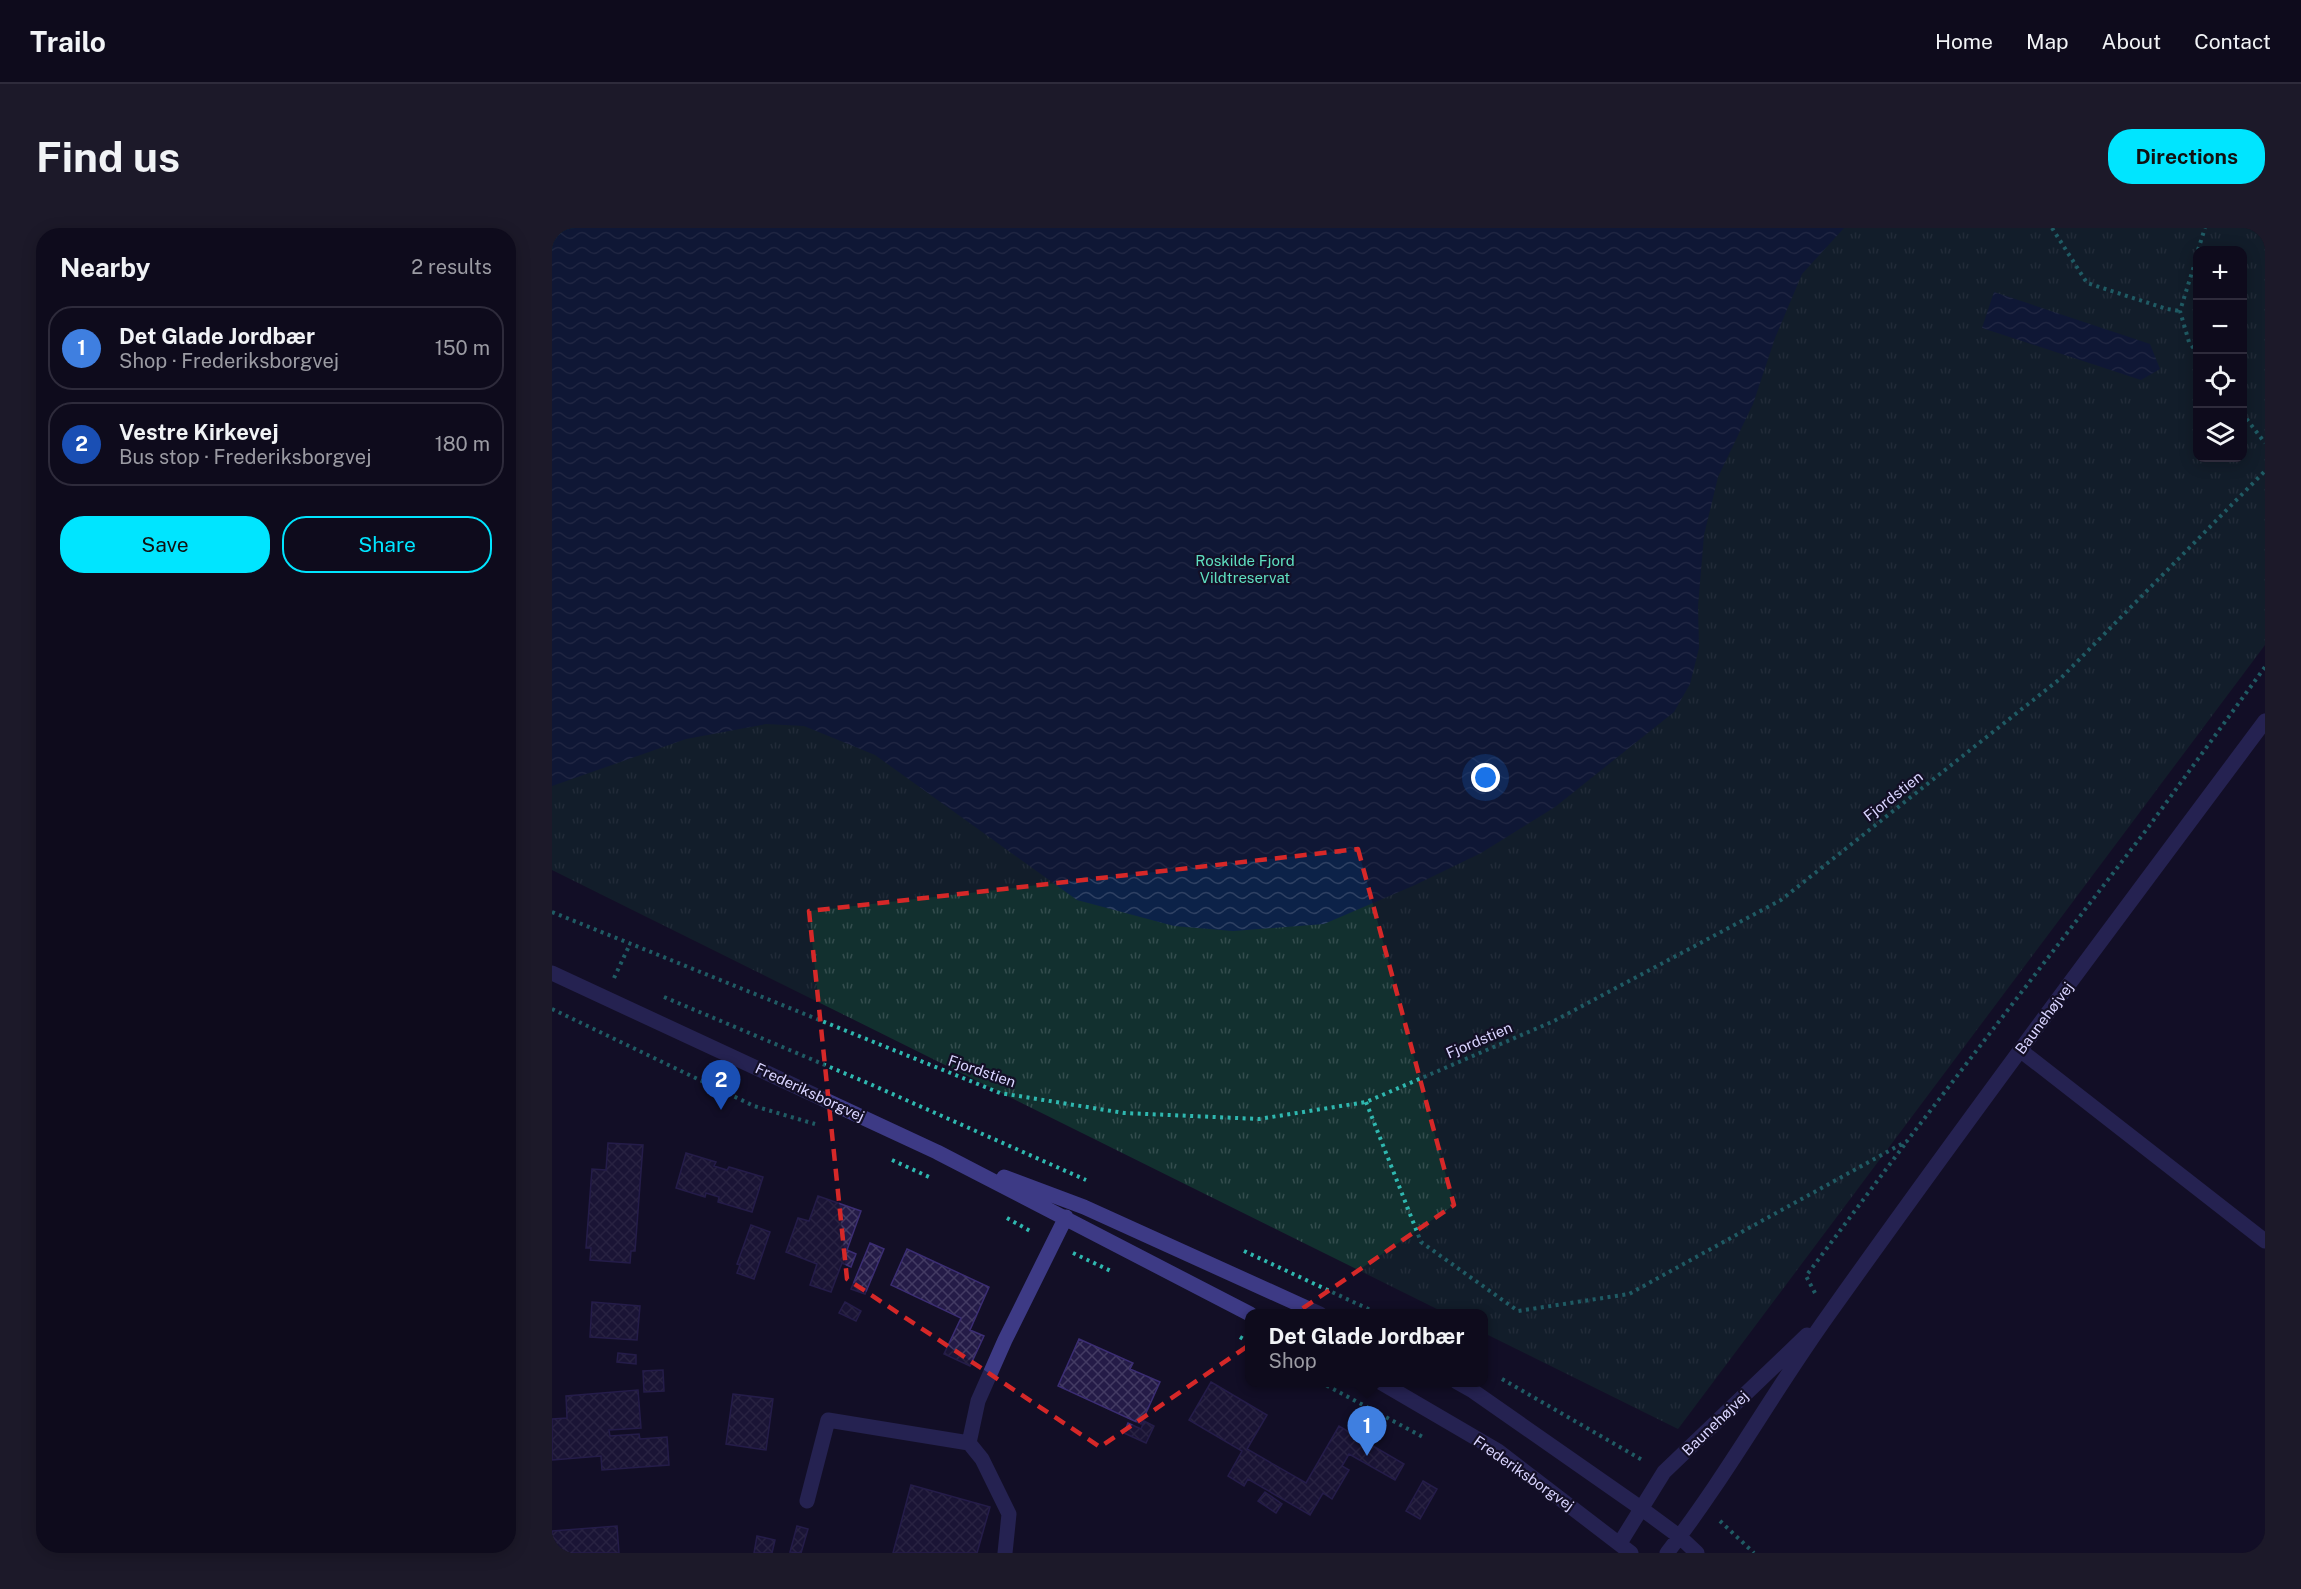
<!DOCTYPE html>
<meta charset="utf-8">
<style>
:root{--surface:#0e0b1c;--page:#1c1929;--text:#f1f3f6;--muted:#9b9ba3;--line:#2e2b3b;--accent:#00e5ff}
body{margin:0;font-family:"Public Sans",sans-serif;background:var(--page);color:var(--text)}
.controls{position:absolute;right:18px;top:18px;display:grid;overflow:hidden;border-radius:12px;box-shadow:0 3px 15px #0003}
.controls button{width:54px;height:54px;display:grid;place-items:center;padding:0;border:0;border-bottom:2px solid var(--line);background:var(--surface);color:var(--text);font:30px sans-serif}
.you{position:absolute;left:934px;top:550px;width:21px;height:21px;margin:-15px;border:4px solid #fff;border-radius:50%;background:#1a73e8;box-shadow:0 0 0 9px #1a73e833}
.badge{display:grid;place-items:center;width:39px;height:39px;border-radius:50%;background:var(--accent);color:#fff;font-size:20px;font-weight:700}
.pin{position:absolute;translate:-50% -50px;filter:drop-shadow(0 2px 3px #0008)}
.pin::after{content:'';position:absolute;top:32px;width:21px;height:18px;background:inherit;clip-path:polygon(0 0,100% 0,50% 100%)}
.popup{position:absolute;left:693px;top:1081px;width:243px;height:78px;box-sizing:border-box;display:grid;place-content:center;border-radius:12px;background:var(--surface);filter:drop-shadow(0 2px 4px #0005);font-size:20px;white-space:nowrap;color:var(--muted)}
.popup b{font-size:22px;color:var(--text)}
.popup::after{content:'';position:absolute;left:50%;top:100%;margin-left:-12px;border:12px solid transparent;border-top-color:var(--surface)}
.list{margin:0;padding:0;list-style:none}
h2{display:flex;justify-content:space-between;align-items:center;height:78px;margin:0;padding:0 24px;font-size:26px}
h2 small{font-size:20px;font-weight:400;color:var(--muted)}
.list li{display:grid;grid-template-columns:39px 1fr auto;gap:18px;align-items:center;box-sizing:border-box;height:84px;margin:0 12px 12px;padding:0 12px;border:2px solid var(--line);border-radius:24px}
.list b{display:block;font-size:22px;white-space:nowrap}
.list p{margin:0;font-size:20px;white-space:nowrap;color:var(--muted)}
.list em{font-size:20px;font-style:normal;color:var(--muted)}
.actions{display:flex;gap:12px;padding:18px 24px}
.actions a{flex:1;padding:14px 0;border:2px solid var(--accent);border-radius:24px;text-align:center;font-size:21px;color:var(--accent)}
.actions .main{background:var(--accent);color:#111}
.icon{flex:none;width:33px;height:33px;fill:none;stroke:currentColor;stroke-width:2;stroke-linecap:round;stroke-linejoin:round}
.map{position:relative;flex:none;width:1713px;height:1325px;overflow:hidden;border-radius:24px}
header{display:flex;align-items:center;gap:36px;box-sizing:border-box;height:84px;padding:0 30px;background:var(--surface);border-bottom:2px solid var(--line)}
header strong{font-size:28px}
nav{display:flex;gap:33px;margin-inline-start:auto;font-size:21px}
.intro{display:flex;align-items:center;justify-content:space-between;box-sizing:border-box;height:144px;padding:0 36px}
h1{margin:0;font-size:42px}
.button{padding:15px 27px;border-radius:24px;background:var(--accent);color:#111;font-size:21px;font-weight:700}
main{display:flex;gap:36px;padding:0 36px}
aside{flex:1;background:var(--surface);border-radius:24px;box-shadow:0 3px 15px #0003}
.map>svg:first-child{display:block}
.park{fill:url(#park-tufts);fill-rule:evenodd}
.water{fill:url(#water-waves)}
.building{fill:url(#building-cross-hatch);stroke:#3b2d73;stroke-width:1.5}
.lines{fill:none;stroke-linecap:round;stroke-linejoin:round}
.path{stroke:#2fb8b0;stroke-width:4;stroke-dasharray:3 4.5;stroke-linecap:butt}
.minor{stroke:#3d3a85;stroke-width:15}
.marked{fill:none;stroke:#d62828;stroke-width:4.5;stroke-dasharray:12 8;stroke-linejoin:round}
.labels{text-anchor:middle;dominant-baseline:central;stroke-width:4.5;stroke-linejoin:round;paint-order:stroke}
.park-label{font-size:15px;fill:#5fe0c0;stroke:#130f26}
.street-label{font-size:15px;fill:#d9d4ff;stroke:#130f26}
</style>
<header>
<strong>Trailo</strong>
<nav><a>Home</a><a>Map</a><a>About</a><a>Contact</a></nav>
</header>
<div class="intro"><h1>Find us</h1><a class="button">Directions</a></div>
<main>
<aside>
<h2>Nearby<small>2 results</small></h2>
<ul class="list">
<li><span class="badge" style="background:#3f7fe0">1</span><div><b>Det Glade Jordbær</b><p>Shop · Frederiksborgvej</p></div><em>150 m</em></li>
<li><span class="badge" style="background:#1a4fb4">2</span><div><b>Vestre Kirkevej</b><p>Bus stop · Frederiksborgvej</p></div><em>180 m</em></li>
</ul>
<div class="actions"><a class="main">Save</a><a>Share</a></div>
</aside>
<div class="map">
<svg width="1713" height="1325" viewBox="0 0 1713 1325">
<defs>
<pattern id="park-tufts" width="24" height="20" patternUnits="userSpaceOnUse" patternTransform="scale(1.5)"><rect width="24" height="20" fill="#12302f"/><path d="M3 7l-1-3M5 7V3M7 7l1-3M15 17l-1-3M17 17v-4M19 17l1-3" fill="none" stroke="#344d4e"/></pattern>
<pattern id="water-waves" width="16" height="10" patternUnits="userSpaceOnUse" patternTransform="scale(1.5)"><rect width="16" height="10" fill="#0c2248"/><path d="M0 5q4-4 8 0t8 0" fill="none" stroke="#2f4163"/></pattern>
<pattern id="building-cross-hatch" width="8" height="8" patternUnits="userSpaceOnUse" patternTransform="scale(1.5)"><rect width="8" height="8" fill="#241b47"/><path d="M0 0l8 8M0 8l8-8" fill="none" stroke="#433b63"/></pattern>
</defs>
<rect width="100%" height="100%" fill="#130f26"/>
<path class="park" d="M0,0h1713v417l-587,784 -194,-96v-19l-39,-1 -893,-443zM1646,22h44v208h-44z"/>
<path class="water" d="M0,0h1292l-42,46 -27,64 -22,66 -35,73 -14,58 -6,71 1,42 -9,36 -16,28 -119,95 -74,46 -66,32 -91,39 -91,7 -59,-5 -97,-26 -202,-145 -71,-29 -38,-2 -80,15 -134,47z
M1442,64l156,52 10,25 -19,11 -159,-52z"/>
<path class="building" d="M56,915l35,2 -8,106h-4l-1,12 -40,-3 1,-12h-5l6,-79 14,1z
M134,925l30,9 -2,4 13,4 2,-3 34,10 -11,35 -34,-10 1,-5 -13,-4 -1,4 -29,-9z
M266,968l43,15 -14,39 9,4 -5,13 -9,-4 -11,29 -21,-7 7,-21 -31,-12 12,-34 11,3z
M199,997l19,7 -16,47 -17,-6 3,-8 -3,-1z
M318,1015l14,6 -19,45 -14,-5z
M355,1021l82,38 -19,43 14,6 -14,30 -26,-12 17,-36 -70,-33z
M40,1074l48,4 -3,34 -47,-3z
M293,1074l16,9 -5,10 -17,-8z
M527,1111l54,24 -3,6 30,13 -19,42 -83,-38z
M66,1125l18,2v9l-19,-2z
M111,1142l1,21 -20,1 -1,-21z
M659,1154l56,33 -20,34 59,34 33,-57 65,38 -9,16 -46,-26 -7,12 7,4 -17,29 -9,-6 -13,22 -62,-36 -4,7 -16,-10 14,-25 -53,-31z
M86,1162l3,38 -32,2 1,6 29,-2 1,5 27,-2 2,28 -67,5 -1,-14 -49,4v-41l15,-1 -1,-22z
M181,1166l40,5 -7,51 -40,-6z
M592,1193l10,5 -8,17 -22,-10 4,-10 13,6z
M871,1253l14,8 -17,30 -14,-8z
M359,1257l79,22 -13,46h-84z
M713,1264l17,12 -6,9 -18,-12z
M65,1298l2,27h-67v-22z
M245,1298l11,3 -7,24 -11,-1z
M205,1308l18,4 -3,13h-18z"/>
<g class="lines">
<path class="path" d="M1500,0l35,55 80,26 13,2
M1646,22l7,-22
M1646,25l-18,58 9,31 9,12
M1690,185l23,30
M0,684l448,181 124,20 135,6 107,-17 188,-81 227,-121 280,-222 204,-207
M62,750l16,-34
M112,769l206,87 216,96
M0,781l202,97 61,18
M814,874l55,140 97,69 111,-17 278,-153 240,-312 118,-162
M340,932l37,17
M455,990l25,14
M692,1023l135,63
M521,1025l40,19
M1263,1065l-9,-17 99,-132
M688,1109l10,6
M950,1151l142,82
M768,1154l103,55
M1168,1293l34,32"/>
<path class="minor" d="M0,745l385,179 313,162
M1468,822l245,191
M452,949l80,30 236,107
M828,1154l118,69 133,102
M905,1154l16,9 169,118 38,28 17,16
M417,1215l9,-42 27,-61 61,-123
M255,1273l21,-81 141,23 13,16 27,55 -4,39
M1068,1315l44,-71 143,-137
M1115,1325c59,-76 106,-161 162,-239 142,-200 289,-396 436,-593"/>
</g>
<path d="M0 0H1713V1325H0ZM806,621l96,356 -354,242 -253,-168 -38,-368z" fill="#130f26" fill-opacity=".55" fill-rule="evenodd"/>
<path class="marked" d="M806,621l96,356 -354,242 -253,-168 -38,-368z"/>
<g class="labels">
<g class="park-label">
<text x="693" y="332">Roskilde Fjord<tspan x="693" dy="17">Vildtreservat</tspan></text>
</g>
<g class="street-label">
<text transform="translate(1341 568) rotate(-38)">Fjordstien</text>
<text transform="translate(1492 790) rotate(-53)">Baunehøjvej</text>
<text transform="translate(927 812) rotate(-23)">Fjordstien</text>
<text transform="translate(430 843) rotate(19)">Fjordstien</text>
<text transform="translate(258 864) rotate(25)">Frederiksborgvej</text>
<text transform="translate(1163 1195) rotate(-44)">Baunehøjvej</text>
<text transform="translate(972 1245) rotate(35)">Frederiksborgvej</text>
</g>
</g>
</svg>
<div class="controls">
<button>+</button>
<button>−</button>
<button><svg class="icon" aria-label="locate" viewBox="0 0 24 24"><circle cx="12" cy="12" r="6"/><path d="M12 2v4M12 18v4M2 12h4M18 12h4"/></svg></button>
<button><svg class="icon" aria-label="layers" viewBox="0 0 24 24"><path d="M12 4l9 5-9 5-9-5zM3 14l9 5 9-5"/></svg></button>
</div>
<div class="you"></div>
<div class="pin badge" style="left:815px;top:1228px;background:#3f7fe0">1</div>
<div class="popup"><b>Det Glade Jordbær</b>Shop</div>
<div class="pin badge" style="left:169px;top:882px;background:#1a4fb4">2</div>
</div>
</main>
